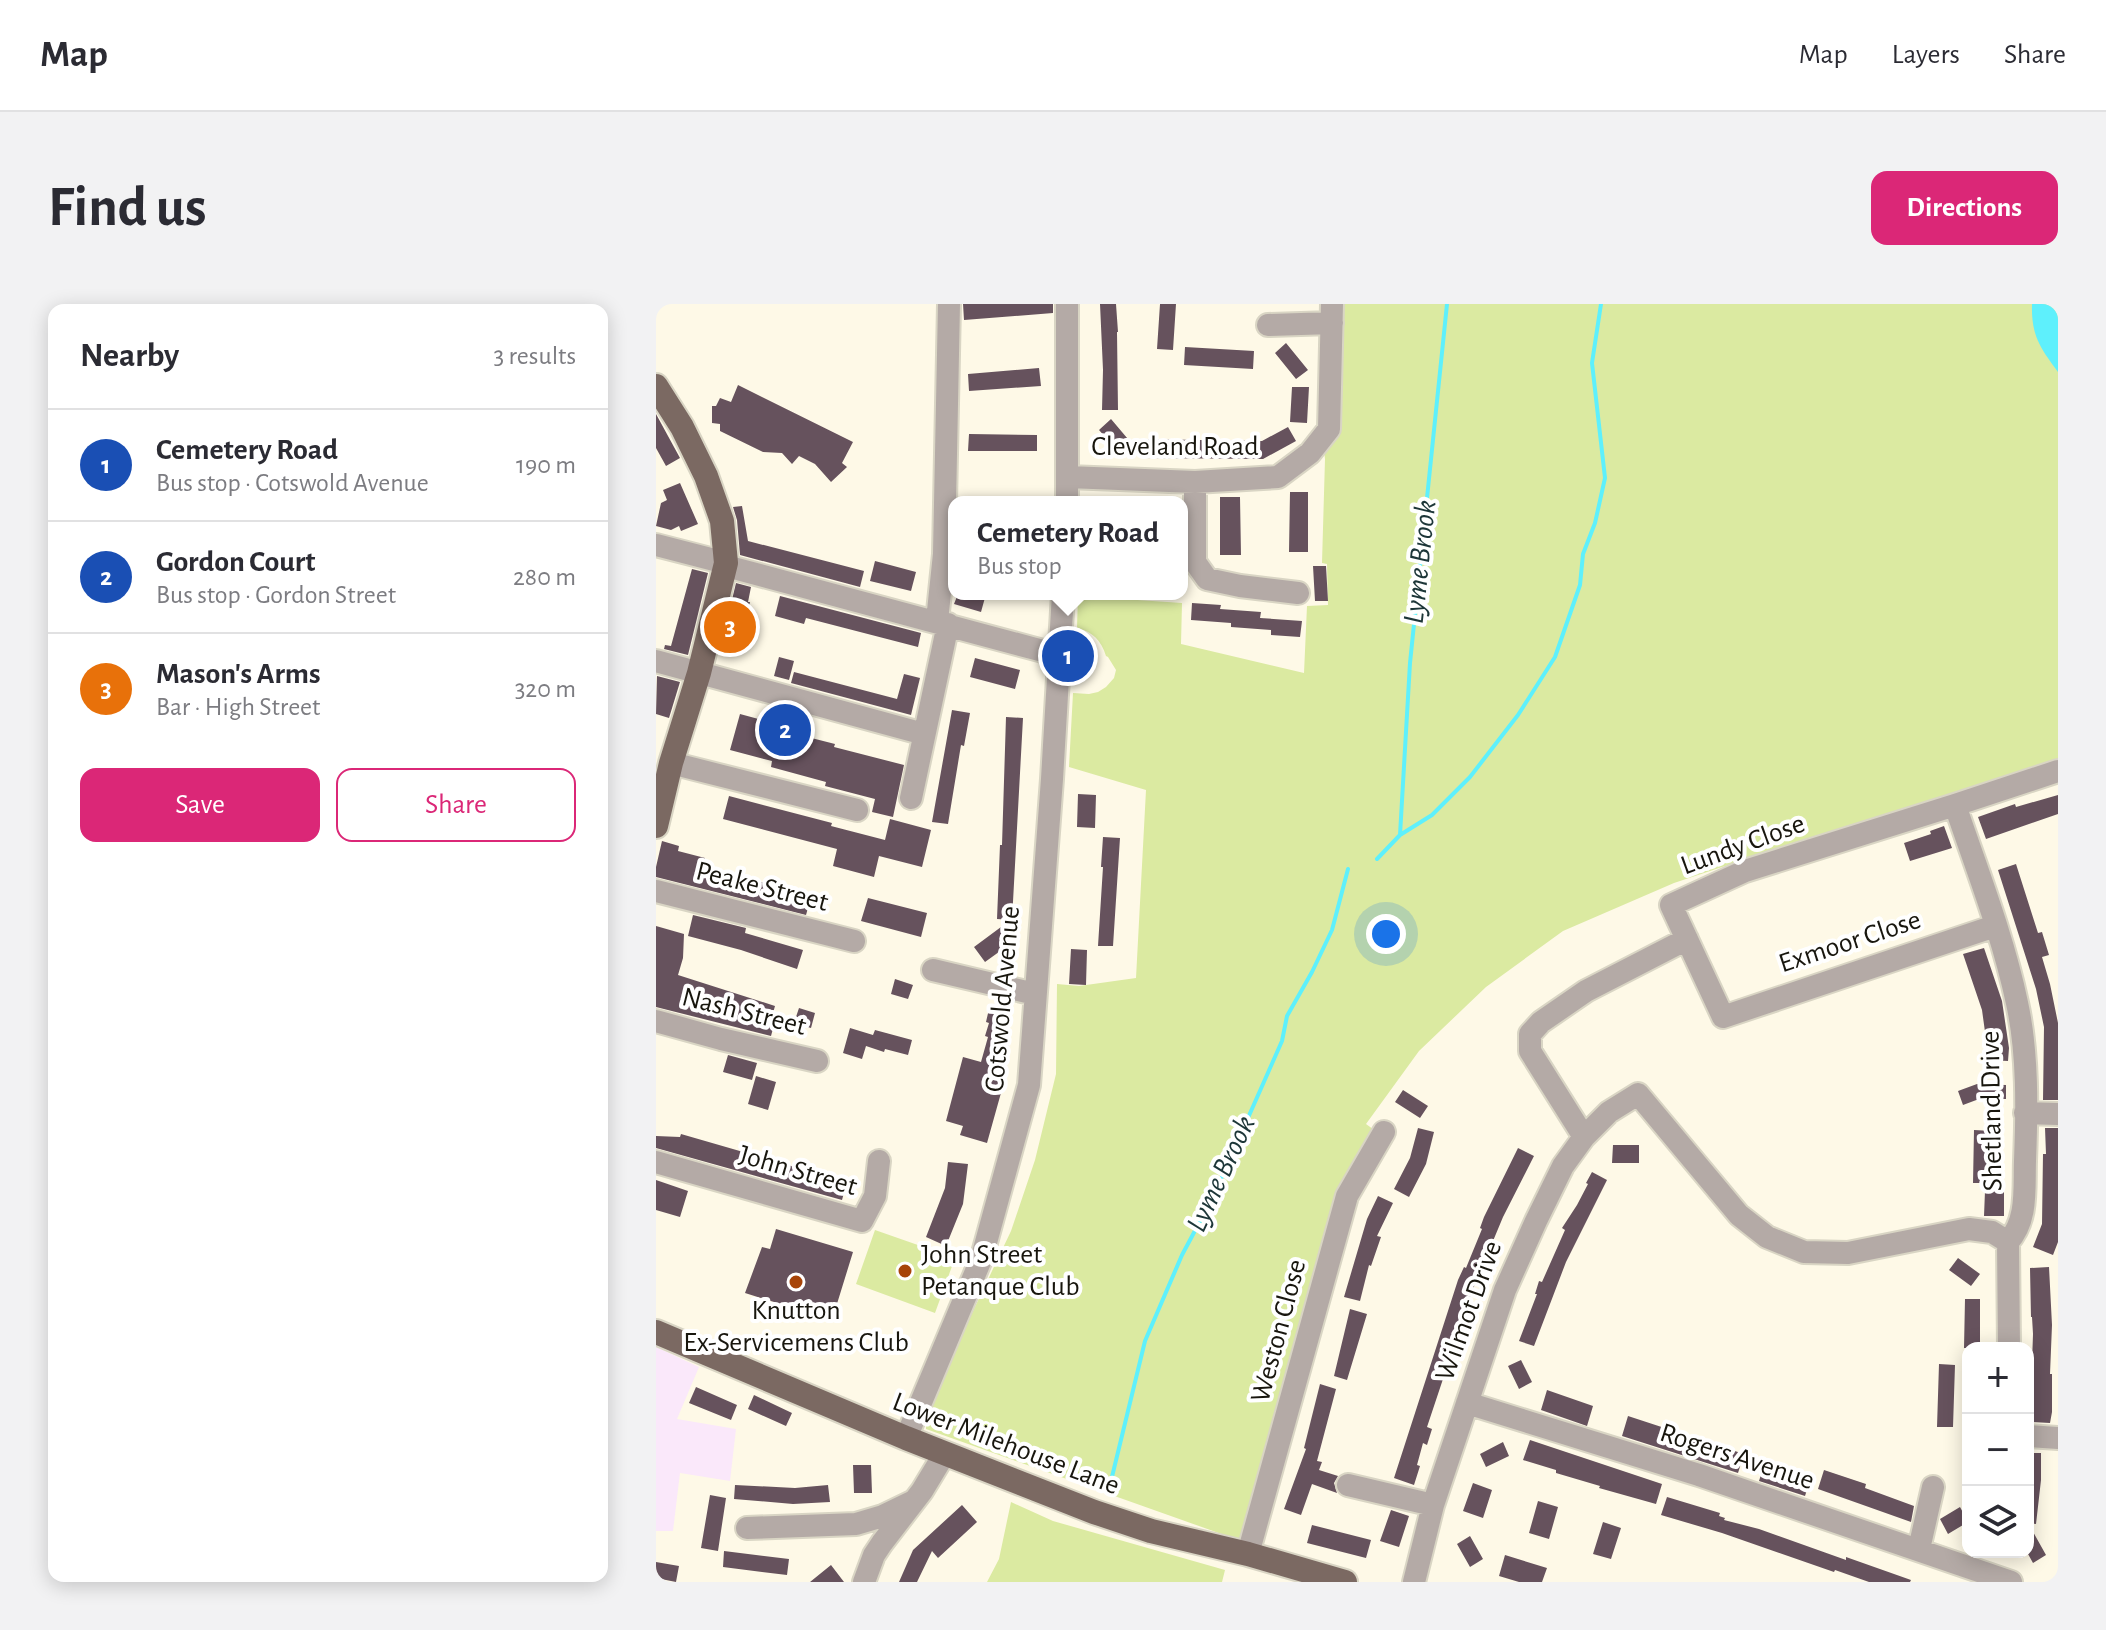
<!DOCTYPE html>
<meta charset="utf-8">
<style>
:root{--surface:#fff;--page:#f2f2f3;--text:#2b2b33;--muted:#7c7c81;--line:#e1e1e2;--accent:#db2777}
body{margin:0;font-family:"Alegreya Sans",sans-serif;background:var(--page);color:var(--text)}
.controls{position:absolute;right:24px;bottom:24px;display:grid;overflow:hidden;border-radius:16px;box-shadow:0 4px 20px #0003}
.controls button{width:72px;height:72px;display:grid;place-items:center;padding:0;border:0;border-bottom:2px solid var(--line);background:var(--surface);color:var(--text);font:40px sans-serif}
.you{position:absolute;left:730px;top:630px;width:28px;height:28px;margin:-20px;border:6px solid #fff;border-radius:50%;background:#1a73e8;box-shadow:0 0 0 12px #1a73e833}
.badge{display:grid;place-items:center;width:52px;height:52px;border-radius:50%;background:var(--accent);color:#fff;font-size:26px;font-weight:700}
.pin{position:absolute;translate:-50% -50%;border:4px solid #fff;box-shadow:0 2px 8px #0006}
.popup{position:absolute;left:292px;top:192px;width:240px;height:104px;box-sizing:border-box;display:grid;place-content:center;border-radius:16px;background:var(--surface);filter:drop-shadow(0 2px 6px #0005);font-size:26px;white-space:nowrap;color:var(--muted)}
.popup b{font-size:30px;color:var(--text)}
.popup::after{content:'';position:absolute;left:50%;top:100%;margin-left:-16px;border:16px solid transparent;border-top-color:var(--surface)}
.list{margin:0;padding:0;list-style:none}
h2{display:flex;justify-content:space-between;align-items:center;height:104px;margin:0;padding:0 32px;font-size:34px}
h2 small{font-size:26px;font-weight:400;color:var(--muted)}
.list li{display:grid;grid-template-columns:52px 1fr auto;gap:24px;align-items:center;box-sizing:border-box;height:112px;padding:0 32px;border-top:2px solid var(--line)}
.list b{display:block;font-size:30px;white-space:nowrap}
.list p{margin:0;font-size:26px;white-space:nowrap;color:var(--muted)}
.list em{font-size:26px;font-style:normal;color:var(--muted)}
.actions{display:flex;gap:16px;padding:24px 32px}
.actions a{flex:1;padding:18px 0;border:2px solid var(--accent);border-radius:16px;text-align:center;font-size:28px;color:var(--accent)}
.actions .main{background:var(--accent);color:#fff}
.icon{flex:none;width:44px;height:44px;fill:none;stroke:currentColor;stroke-width:2;stroke-linecap:round;stroke-linejoin:round}
.map{position:relative;flex:none;width:1402px;height:1278px;overflow:hidden;border-radius:16px}
header{display:flex;align-items:center;gap:48px;box-sizing:border-box;height:112px;padding:0 40px;background:var(--surface);border-bottom:2px solid var(--line)}
header strong{font-size:38px}
nav{display:flex;gap:44px;margin-inline-start:auto;font-size:28px}
.intro{display:flex;align-items:center;justify-content:space-between;box-sizing:border-box;height:192px;padding:0 48px}
h1{margin:0;font-size:56px}
.button{padding:20px 36px;border-radius:16px;background:var(--accent);color:#fff;font-size:28px;font-weight:700}
main{display:flex;gap:48px;padding:0 48px}
aside{flex:1;background:var(--surface);border-radius:16px;box-shadow:0 4px 20px #0003}
.map>svg:first-child{display:block}
.commercial{fill:#fae8fa}
.green{fill:#dbeaa1}
.water{fill:#5ef0fc}
.lines{fill:none;stroke-linecap:round;stroke-linejoin:round}
.stream{stroke:#5ef0fc;stroke-width:4}
.building{fill:#66525d}
.minor-casing{stroke:#d9d5c4;stroke-width:26}
.major-casing{stroke:#d9d5c4;stroke-width:28}
.minor{stroke:#b4aaa6;stroke-width:22}
.major{stroke:#7b6962;stroke-width:24}
.poi-dot{fill:#a74408;stroke:#fff;stroke-width:3}
.labels{text-anchor:middle;dominant-baseline:central;stroke-width:8;stroke-linejoin:round;paint-order:stroke}
.street-label{font-size:28px;fill:#18160e;stroke:#fff}
.poi-label{font-size:28px;fill:#18160e;stroke:#fff;text-anchor:start}
.water-label{font-size:30px;font-style:italic;fill:#1d3638;stroke:#fff}
</style>
<header>
<strong>Map</strong>
<nav><a>Map</a><a>Layers</a><a>Share</a></nav>
</header>
<div class="intro"><h1>Find us</h1><a class="button">Directions</a></div>
<main>
<aside>
<h2>Nearby<small>3 results</small></h2>
<ul class="list">
<li><span class="badge" style="background:#1a4fb4">1</span><div><b>Cemetery Road</b><p>Bus stop · Cotswold Avenue</p></div><em>190 m</em></li>
<li><span class="badge" style="background:#1a4fb4">2</span><div><b>Gordon Court</b><p>Bus stop · Gordon Street</p></div><em>280 m</em></li>
<li><span class="badge" style="background:#e8710a">3</span><div><b>Mason's Arms</b><p>Bar · High Street</p></div><em>320 m</em></li>
</ul>
<div class="actions"><a class="main">Save</a><a>Share</a></div>
</aside>
<div class="map">
<svg width="1402" height="1278" viewBox="0 0 1402 1278">
<rect width="100%" height="100%" fill="#fef9e7"/>
<path class="commercial" d="M0,1043l43,20 -22,52 59,10 -6,52 -50,-8 -7,58h-17z"/>
<path class="green" d="M668,0h734v455l-87,30 -64,25 -89,21 -144,48 -111,48 -77,56 -67,64 -53,73 11,8 -133,410 -318,-113v-19l85,-179 24,-71 21,-86 1,-90 22,2 57,-8 10,-188 -77,-23 4,-74 16,1 9,-2 8,-5 8,-9 2,-8 -8,-13 -2,-1c-5,-16 -13,-24 -29,-28l1,-32 104,7 -1,41 123,29 3,-67 21,-1 -1,-41 -5,-1 3,-104 -5,-39z
M219,926l80,28 -20,55 -79,-29z
M355,1198l42,19 172,49 -3,12h-235l12,-23z"/>
<path class="water" d="M1376,0h26v68c-18,-24 -27,-37 -26,-68z"/>
<g class="lines">
<path class="stream" d="M744,531l32,-20 38,-38 48,-62 37,-58 25,-72 3,-31 12,-31 10,-45 -13,-115 9,-59
M721,555l23,-24 10,-172 37,-359
M454,1181l35,-144 37,-86 31,-58 69,-156 5,-25 25,-44 20,-42 16,-61"/>
</g>
<path class="building" d="M307,0h90v9l-89,7z
M444,0h16l2,28h-1l1,78h-16l1,-40z
M504,0h16l-3,46 -16,-1z
M630,39l22,27 -12,9 -21,-26z
M529,43l69,4 -1,18 -69,-4z
M383,64l2,18 -72,5 -1,-17z
M82,81l115,57 -11,21 5,4 -16,15 -16,-18 -16,-8 -7,8 -10,-11 -19,-1 -43,-21v-7l-8,-1v-17h4l4,-8 11,4z
M636,83h17l-2,36 -17,-1z
M0,110l24,44 -14,8 -10,-18z
M455,115l22,26 -12,10 -22,-25z
M632,123l8,14 -33,18 -123,-1v-19l122,2z
M313,130l68,1v16h-69z
M24,179l18,41 -17,7 -2,-5 -8,4 -15,-4 5,-23 6,-3 -4,-10z
M634,188h18v60h-19z
M564,193h20l1,58h-21z
M86,202l6,35 116,30 -4,16 -120,-32 -3,-35 -4,-13z
M219,257l41,11 -5,19 -41,-10z
M657,262h13l2,35h-13z
M36,265l16,4 -20,82 -24,-6 1,-4 6,1z
M80,279l15,4 -3,15h2l-10,39 -17,-4z
M302,290h28l-5,18 -27,-8z
M124,292l141,37 -3,14 -112,-29 -2,6 -29,-8z
M536,299l29,2 -1,4 41,3 -1,6 42,3 -2,16 -29,-2v-5l-40,-3v-4l-40,-3z
M123,353l15,4 -5,19 -15,-4z
M319,354l45,12 -5,19 -45,-12z
M138,368l103,27 7,-25 16,4 -9,37 -120,-32z
M1,372l23,6 -11,36 -13,-4z
M296,406l18,3 -6,33 -3,-1 -13,79 -16,-2z
M84,410l41,11 -1,5 55,14 -1,3 70,18 -11,52 -21,-5 3,-13 -50,-13 1,-4 -55,-15 1,-6 -42,-11z
M350,413l17,1 -11,202 -15,-1 3,-74h2z
M422,490l18,1 -1,33 -18,-1z
M1402,491v19l-72,25 -8,-22 37,-13 1,3z
M73,492l103,27 -1,3 54,14 5,-21 41,11 -9,37 -43,-11 -5,21 -41,-11 4,-17 -114,-30z
M1288,522l8,22 -42,13 -6,-18 27,-9 -1,-3z
M447,533l17,1 -7,108h-15l5,-79h-2z
M6,537l17,5 -1,5 27,7 -2,7 106,31 -1,4 2,1 -4,14 -150,-38v-10z
M1360,560l22,69 4,-1 7,23 -7,2 8,27 8,39v77h-15l1,-73 -8,-38 -38,-119z
M212,594l59,15 -6,24 -60,-16z
M37,611l53,13 -1,5 58,17 -6,19 -56,-19 -53,-14z
M0,622l28,8 -1,24 -5,17 97,31 -4,14 4,1 -4,15 -115,-29z
M345,623l9,12v5l-25,18 -11,-15z
M1328,644l18,53 7,47 -1,13 -20,-1 1,-21h-3l-4,-29 -19,-56z
M415,645l16,1 -1,35 -17,-1z
M239,675l18,6 -5,14 -17,-5z
M143,704l16,5 -4,15 -17,-5z
M333,705l21,6 -3,13 3,1 -4,13 3,1 -8,30 5,2 -19,68 -27,-8 3,-9 -17,-5 17,-64 18,5 7,-25 -3,-1 4,-13 -3,-1z
M194,724l23,7 2,-5 37,10 -4,15 -23,-6 -1,3 -18,-6 -4,13 -19,-6z
M72,751l29,8 -5,17 -29,-8z
M100,772l20,6 -8,28 -20,-6z
M1321,780l29,1v14h-27l-16,6 -5,-14z
M747,786l25,16 -8,12 -25,-16z
M762,824l16,4 -8,32 -17,33 -15,-8 16,-31z
M1389,824h13v114l-5,13 -20,-8 9,-23 1,-70h3z
M1318,826l18,1v52h-19z
M25,830l166,48 -5,18 -186,-52v-12l24,1z
M957,841h26v18h-27z
M862,844l16,8 -31,61 -30,72 -46,138 5,2 -5,16 -4,-2 -6,22 3,1 -6,19 -20,-7 64,-198 6,-13 2,1 16,-39 -2,-1 4,-11z
M292,858l20,2 -5,40 -17,42 -20,-9 19,-49z
M936,868l15,8 -41,82 -32,84 -15,-5 18,-47h-2l4,-13 3,1 23,-52 -3,-2 15,-23 11,-21 -2,-1z
M0,876l32,11 -8,26 -24,-7z
M1329,887h19v25h-20z
M722,892l15,7 -16,33 4,1 -10,29 -2,-1 -9,36 -16,-4 23,-78z
M120,925l77,23 -21,68 -87,-27 17,-46 8,2z
M1302,954l22,16 -9,12 -22,-16z
M1393,963l3,58 -2,49h2v38l-2,11 -20,-1 3,-88 -1,-17h-1l-1,-49z
M1309,995h15v49h-16z
M694,1005l17,5 -20,66 -13,-4z
M865,1056l11,22 -13,7 -11,-23z
M1283,1060l16,1 -2,62h-16z
M664,1080l16,5 -19,72 5,1 -3,8 19,6 -4,7 3,10 -25,-9 -11,31 -17,-6 22,-60 -2,-1z
M40,1083l41,18 -6,15 -42,-17z
M891,1086l46,16 -6,20 -46,-16z
M98,1091l38,18 -6,13 -38,-17z
M972,1112l116,38 -6,19 -116,-37z
M874,1136l132,44 -6,20 -57,-16 1,-2 -44,-13v-3l-33,-10z
M847,1138l6,14 -23,11 -6,-13z
M1372,1149h13v27l-5,44 -8,-1z
M1109,1158l46,15 -6,19 -46,-15z
M197,1161h18l1,28h-18z
M1168,1166l42,14 -1,4 49,18 -3,16 -93,-33z
M817,1179l19,7 -9,28 -20,-7z
M79,1181l60,3 33,-3 2,17 -37,2 -59,-5z
M54,1191l16,3 -8,53 -17,-3z
M1011,1193l53,16 -1,3 6,2 -1,2 35,9 87,31v-3l65,23 -1,2h-41l-34,-12 -1,2 -112,-39 -61,-18z
M882,1197l20,6 -9,32 -20,-6z
M306,1201l15,17 -39,36 -6,-7 -15,31h-18l14,-32z
M1304,1203l8,15 -20,12 -8,-15z
M735,1206l18,6 -10,31 -19,-6z
M947,1218l18,6 -10,31 -18,-5z
M1372,1219l18,32 -13,8 -5,-9z
M656,1221l59,15 -5,18 -59,-15z
M814,1232l13,23 -13,8 -13,-23z
M68,1247l65,8 -2,16 -64,-8z
M849,1251l42,13 -5,14h-23l-20,-6z
M0,1258l23,4 -3,16 -20,-4z
M175,1261l13,17h-34z"/>
<g class="lines">
<defs>
<path id="minor" d="M411,0v198
M612,21l64,-2
M412,173l127,5 83,-5 32,-24 19,-24 3,-125
M539,178v80l12,17 33,7 58,7
M0,241l70,18
M70,262l332,89
M281,317l7,-67 5,-250
M0,357l268,73
M15,459l186,47
M255,494l37,-174
M1299,501c22,65 48,131 62,198 11,50 10,107 8,158 -1,28 3,59 -17,81
M0,587l198,50
M1339,622l-272,91 -52,-112 74,-34 210,-66 103,-34
M277,666l102,24
M0,717l65,18 96,22
M1369,809l33,1
M928,833l-54,-86v-17l11,-12 45,-31 101,-52
M0,858l206,59 13,-25 4,-35
M1352,938l1,106
M811,1099l232,72 312,107
M1372,1132l30,2
M250,1134l76,-181 47,-172 23,-306 11,-185
M692,1181l85,20
M91,1224l109,-4 27,-8 29,-14
M1263,1245l14,-62
M592,1250l99,-358 37,-64
M208,1278l10,-27 8,-12 40,-52 23,-38
M758,1278l19,-77 72,-215 31,-69 27,-55 21,-29 25,-25 29,-18 101,121 28,22 37,15 44,1 121,-24 23,3 16,10"/>
<path id="major" d="M0,82l26,41 24,49 16,45 4,42 -27,110 -28,90 -15,63
M0,1028l250,106 188,74 57,19 97,23 97,28"/>
</defs>
<use href="#minor" class="minor-casing"/>
<use href="#major" class="major-casing"/>
<use href="#minor" class="minor"/>
<use href="#major" class="major"/>
</g>
<g class="poi-dot">
<circle cx="249" cy="967" r="8"/>
<circle cx="140" cy="978" r="8"/>
</g>
<g class="labels">
<g class="street-label">
<text x="519" y="143">Cleveland Road</text>
<text transform="translate(1087 541) rotate(-20)">Lundy Close</text>
<text transform="translate(106 583) rotate(14)">Peake Street</text>
<text transform="translate(1194 638) rotate(-18)">Exmoor Close</text>
<text transform="translate(347 695) rotate(-85)">Cotswold Avenue</text>
<text transform="translate(88 708) rotate(14)">Nash Street</text>
<text transform="translate(1336 807) rotate(-91)">Shetland Drive</text>
<text transform="translate(142 867) rotate(16)">John Street</text>
<text transform="translate(813 1007) rotate(-70)">Wilmot Drive</text>
<text transform="translate(623 1027) rotate(-75)">Weston Close</text>
<text transform="translate(350 1140) rotate(21)">Lower Milehouse Lane</text>
<text transform="translate(1081 1153) rotate(18)">Rogers Avenue</text>
</g>
<g class="poi-label">
<text x="265" y="951">John Street<tspan x="265" dy="32">Petanque Club</tspan></text>
<text x="140" y="1007" text-anchor="middle">Knutton<tspan x="140" dy="32">Ex-Servicemens Club</tspan></text>
</g>
<g class="water-label">
<text transform="translate(764 258) rotate(-84)">Lyme Brook</text>
<text transform="translate(565 870) rotate(-65)">Lyme Brook</text>
</g>
</g>
</svg>
<div class="controls">
<button>+</button>
<button>−</button>
<button><svg class="icon" aria-label="layers" viewBox="0 0 24 24"><path d="M12 4l9 5-9 5-9-5zM3 14l9 5 9-5"/></svg></button>
</div>
<div class="you"></div>
<div class="pin badge" style="left:412px;top:352px;background:#1a4fb4">1</div>
<div class="popup"><b>Cemetery Road</b>Bus stop</div>
<div class="pin badge" style="left:129px;top:426px;background:#1a4fb4">2</div>
<div class="pin badge" style="left:74px;top:323px;background:#e8710a">3</div>
</div>
</main>
